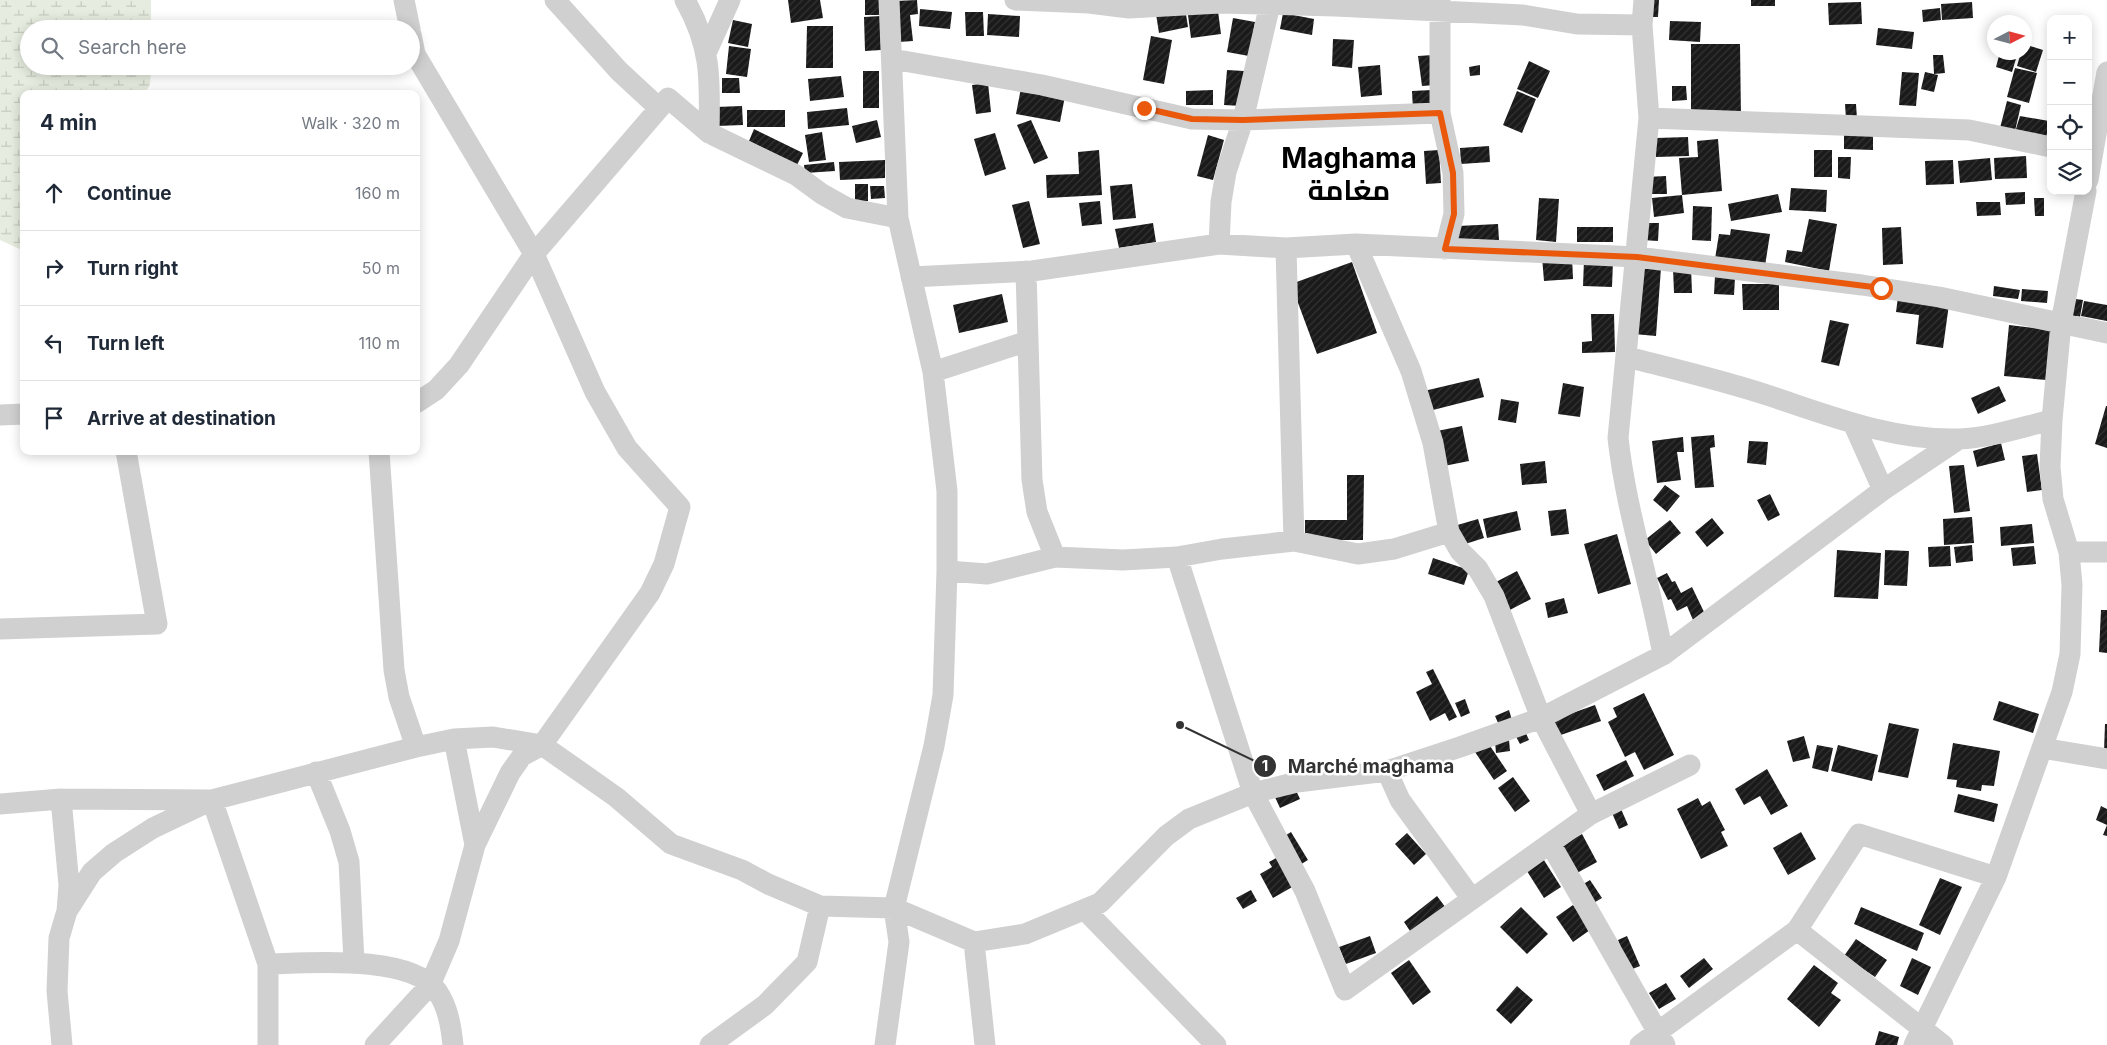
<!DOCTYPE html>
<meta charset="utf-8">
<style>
:root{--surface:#fff;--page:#f2f2f3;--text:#1f2937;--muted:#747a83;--line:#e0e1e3}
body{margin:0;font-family:Inter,Cairo,sans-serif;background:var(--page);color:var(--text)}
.controls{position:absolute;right:15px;top:15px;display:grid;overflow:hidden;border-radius:10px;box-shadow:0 2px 12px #0003}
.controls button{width:45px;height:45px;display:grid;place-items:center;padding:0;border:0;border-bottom:1px solid var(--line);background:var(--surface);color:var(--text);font:25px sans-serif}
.compass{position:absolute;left:1987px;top:15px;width:45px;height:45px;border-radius:50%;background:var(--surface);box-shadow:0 2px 12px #0003;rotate:84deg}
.stop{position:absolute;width:15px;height:15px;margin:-11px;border:4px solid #ea580c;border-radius:50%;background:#fff}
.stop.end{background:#ea580c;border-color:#fff;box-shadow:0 1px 5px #0008}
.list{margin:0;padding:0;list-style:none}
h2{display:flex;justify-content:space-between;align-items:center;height:65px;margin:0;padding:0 20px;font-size:21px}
h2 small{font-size:16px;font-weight:400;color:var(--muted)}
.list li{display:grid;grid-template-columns:32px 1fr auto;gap:15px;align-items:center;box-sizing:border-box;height:75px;padding:0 20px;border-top:1px solid var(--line)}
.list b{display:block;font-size:19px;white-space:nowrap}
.list em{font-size:16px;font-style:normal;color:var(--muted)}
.icon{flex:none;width:28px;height:28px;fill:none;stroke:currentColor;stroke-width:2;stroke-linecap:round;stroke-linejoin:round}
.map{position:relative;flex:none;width:2107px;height:1045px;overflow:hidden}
.search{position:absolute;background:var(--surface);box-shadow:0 2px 12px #0003;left:20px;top:20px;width:400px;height:55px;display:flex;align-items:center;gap:12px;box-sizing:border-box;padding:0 18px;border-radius:28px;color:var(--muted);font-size:19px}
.panel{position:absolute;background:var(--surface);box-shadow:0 2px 12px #0003;left:20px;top:90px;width:400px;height:365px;border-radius:10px}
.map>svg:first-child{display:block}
.wetland{fill:url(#wetland-marsh)}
.building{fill:url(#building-hatch)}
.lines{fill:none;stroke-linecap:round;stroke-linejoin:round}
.minor{stroke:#d0d0d0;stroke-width:21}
.route{stroke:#ea580c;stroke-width:6}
.labels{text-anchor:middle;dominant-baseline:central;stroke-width:5;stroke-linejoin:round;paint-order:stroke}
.town-label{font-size:28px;font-weight:bold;fill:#000;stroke:#fff}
.leader{fill:none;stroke:#333;stroke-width:2}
.callout-dot{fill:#333;stroke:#fff;stroke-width:2}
.mark-label{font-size:15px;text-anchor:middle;font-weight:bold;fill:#fff}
.callout-label{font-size:19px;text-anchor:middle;font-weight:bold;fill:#333;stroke:#fff;stroke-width:5;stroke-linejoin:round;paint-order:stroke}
</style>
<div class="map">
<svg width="2107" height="1045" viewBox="0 0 2107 1045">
<defs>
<pattern id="wetland-marsh" width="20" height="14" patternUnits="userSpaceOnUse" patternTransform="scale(1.25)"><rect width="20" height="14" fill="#e6ecdf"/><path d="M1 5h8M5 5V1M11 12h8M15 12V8" fill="none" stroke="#c6cbc0"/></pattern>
<pattern id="building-hatch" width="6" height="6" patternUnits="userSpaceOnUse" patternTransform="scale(1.25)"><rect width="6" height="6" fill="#1a1a1a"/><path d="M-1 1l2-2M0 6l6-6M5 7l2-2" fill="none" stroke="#333"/></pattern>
</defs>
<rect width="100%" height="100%" fill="#fff"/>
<path class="wetland" d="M0,0h151v29h-122v37h122l-1,19 -6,9h-120v157l-24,-11z"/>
<path class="building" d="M788,0h32l3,18 -32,5z
M865,0h15v15h-15z
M917,0l1,14 -8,1 3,26 -14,1 -4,-41z
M1646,0h13l-1,17h-13z
M1751,0h24v6h-24z
M1861,2l1,22 -33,1 -1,-22z
M1972,2l1,16 -31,2 -1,-16z
M1185,8l3,19 -29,6 -3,-19z
M1940,8l1,12 -18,2 -1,-12z
M920,9l32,3 -2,17 -31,-3z
M1218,11l3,23 -30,4 -3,-23z
M965,12h18l1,24h-18z
M1283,13l31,6 -2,16 -32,-6z
M988,14l32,2 -1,21 -32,-2z
M880,16l1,34 -16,1 -1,-34z
M1233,18l22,4 -6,34 -22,-4z
M733,20l19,4 -4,23 -20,-4z
M1670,21l31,1 -1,20 -31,-2z
M807,26h26v42h-27z
M1878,28l36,4 -2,17 -36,-4z
M1151,36l21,4 -8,44 -21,-4z
M1333,39l21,1 -2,28 -20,-2z
M1691,44h49l1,74h-50z
M2024,44l19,6 -7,22 -19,-6 4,-14h3z
M729,46l22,3 -4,28 -21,-3z
M2000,52h18l-6,20 -16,-5z
M1433,55l2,30 -13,1 -4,-30z
M1933,55h10l2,18 -11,1z
M1529,61l21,10 -12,27 -21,-9z
M1380,65l2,30 -21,2 -3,-30z
M1480,65v10l-10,1 -1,-9z
M2015,68l22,5 -8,30 -22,-6z
M1227,70l17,1 -2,35 -18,-1z
M863,71h16v37h-16z
M1902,72l17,1 -3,33 -17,-1z
M1925,72l13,3 -4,17 -13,-3z
M841,76l3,21 -34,4 -2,-22z
M722,78h17l1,15h-18z
M988,83l3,29 -15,2 -4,-29z
M1672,86h14l1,14 -15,1z
M1021,88l44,8 -5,26 -44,-8z
M1213,90v15h-27v-14z
M1432,90l1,20 -20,1 -1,-20z
M1517,91l19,8 -14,34 -19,-8z
M2007,101l14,4 -6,26 -15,-3z
M1845,104h11l1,15h-11z
M742,106l1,19 -26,1 -1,-19z
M847,108l2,17 -41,4 -1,-17z
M747,110h38v17h-38z
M2020,116l29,5 -3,18 -31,-7z
M877,120l4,17 -25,6 -4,-17z
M1031,120l17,38 -14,6 -17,-39z
M754,129l49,24 -6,12 -48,-24z
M822,132l4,28 -17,2 -4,-27z
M1844,132l29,1v17l-29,-1z
M995,133l11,36 -21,7 -11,-37z
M1208,135l16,5 -11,40 -16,-4z
M1688,137l1,19 -33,1v-19z
M1718,139l4,52 -40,4 -3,-37 19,-1 -1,-16z
M1489,146l1,16 -29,2 -1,-16z
M1099,150l3,45 -55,3 -1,-23 33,-1 -1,-22z
M1439,150l2,33 -15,1 -2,-33z
M1814,150h18v27h-18z
M2026,156l1,22 -32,1 -1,-21z
M1838,157h13l-1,22 -12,-1z
M1990,158l2,22 -32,3 -2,-22z
M885,160v18l-45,2 -1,-18z
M1953,160l1,24 -28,1 -1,-24z
M834,162l1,9 -30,2 -1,-8z
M1666,176l1,18h-20l-1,-17z
M855,184h13v17h-13z
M1132,184l4,34 -23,2 -3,-34z
M870,186h14l1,12 -14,1z
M1791,188l36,2 -1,22 -37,-2z
M2025,192v12l-19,1 -1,-12z
M1778,194l4,18 -51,9 -3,-17z
M1682,195l2,18 -30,4 -2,-19z
M1539,198l20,1 -3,43 -20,-2z
M2034,198h10v18h-9z
M1029,201l11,43 -17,4 -11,-43z
M1100,201l2,23 -20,2 -3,-23z
M1976,202h24l1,13 -24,1z
M1693,206l19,1 -1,34 -19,-1z
M1809,219l28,5 -8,47 -44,-9 2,-12 15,2z
M1153,223l3,19 -37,6 -4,-19z
M1643,223h16l-1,18 -16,-1z
M1498,224l1,16 -41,2v-16z
M1577,227h36v15h-36z
M1901,227l2,37 -20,1 -1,-37z
M1731,229l39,5 -5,32 -50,-7 4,-25 11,1z
M1572,256l1,23 -29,2 -2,-24z
M1584,260l29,1 -1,26 -29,-1z
M1352,262l25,71 -60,21 -26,-70z
M1639,267l22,1 -5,68 -22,-2z
M1691,267l1,26h-18l-1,-25z
M1715,276l20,2 -1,17 -20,-1z
M1742,284h37v26h-36z
M1994,286l26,4 -2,9 -25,-3z
M2022,289l26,2 -1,12 -26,-2z
M1002,294l6,28 -49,11 -6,-28z
M1898,297l51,7 -6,44 -27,-4 3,-29 -23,-3z
M2069,298l14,2 -3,17 -14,-3z
M2084,301l23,4v16l-26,-5z
M1591,314h23l1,38 -33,1v-11l10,-1z
M1830,320l19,4 -10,42 -18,-4z
M2009,325l42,5 -5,50 -42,-4z
M1479,378l5,19 -55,14 -5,-20z
M1563,383l21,4 -4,30 -22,-3z
M1999,386l7,15 -28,13 -7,-16z
M1501,399l18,3 -3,21 -18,-3z
M2106,406h1v42l-12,-4z
M1462,426l7,35 -25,5 -7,-35z
M1714,435l1,12 -5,1 4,39 -19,1 -4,-51z
M1683,437l1,15h-7l4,28 -24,3 -5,-42z
M1749,441l19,1 -2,23 -19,-2z
M2001,443l4,17 -28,7 -4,-16z
M2037,454l5,36 -15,2 -5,-36z
M1545,461l2,22 -25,2 -2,-21z
M1964,465l6,46 -16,2 -5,-47z
M1347,475h17l-1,65h-58v-20h42z
M1665,485l15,11 -13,16 -14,-12z
M1770,494l10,21 -12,6 -11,-21z
M1566,509l3,25 -18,2 -3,-25z
M1517,511l4,19 -34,8 -4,-19z
M1972,517l2,26 -30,2 -1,-26z
M1712,518l12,15 -17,14 -12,-15z
M1478,519l6,19 -25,8 -5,-20z
M1670,520l11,13 -25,21 -11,-14z
M2032,524l2,19 -33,3 -1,-19z
M1617,534l14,50 -33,10 -14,-50z
M1972,545l1,16 -17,2 -2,-16z
M1950,546l1,20 -22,1 -1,-20z
M2034,546l2,18 -23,2 -2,-18z
M1837,550l44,3 -3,46 -44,-2z
M1885,550l24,1 -2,35 -23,-1z
M1433,558l36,12 -5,15 -36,-11z
M1517,571l14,28 -23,12 -14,-28z
M1667,573l5,9 3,-1 6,12 11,-6 13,27 -12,6 -6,-14 -10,5 -6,-12 -3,1 -11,-22z
M1564,598l4,15 -20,5 -3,-15z
M2101,610h6v43l-8,-1z
M1433,669l24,48 -8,4 -4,-8 -15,8 -14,-29 16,-8 -6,-12z
M1644,693l30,62 -30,15 -9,-18 -10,5 -17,-35 9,-5 -4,-9z
M1465,699l5,14 -9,4 -6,-14z
M1999,701l40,13 -6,19 -40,-13z
M1595,705l6,16 -46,16 -5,-16z
M1509,710l3,10 -13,5 -4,-9z
M1889,723l30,6 -11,49 -30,-6z
M2105,724h2v27h-3z
M1524,729l5,11 -9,4 -6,-11z
M1804,736l6,22 -17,4 -6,-21z
M1509,740l1,11 -14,2 -1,-11z
M1488,743l19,28 -13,9 -19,-28z
M1953,743l47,8 -6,35 -12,-1 -1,6 -25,-4 1,-7 -10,-1z
M1817,745l16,3 -5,24 -16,-4z
M1838,745l40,10 -6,26 -41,-10z
M1626,760l8,16 -30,15 -8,-16z
M1767,769l21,37 -17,9 -11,-19 -16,9 -9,-16z
M1513,777l17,24 -15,11 -17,-24z
M1294,786l6,13 -20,9 -6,-13z
M1958,794l40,10 -4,18 -40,-10z
M1698,798l4,8 8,-5 15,29 -4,2 7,14 -27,13 -24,-50z
M2101,806l6,3v27l-4,-1 4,-10 -11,-5z
M1621,809l7,16 -9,4 -7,-16z
M1291,832l17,28 -10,6 -17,-28z
M1801,832l15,27 -28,16 -15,-27z
M1407,833l19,21 -12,11 -19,-21z
M1582,834l15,28 -20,11 -16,-27z
M1278,857l16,29 -21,12 -13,-24 12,-7 -3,-5z
M1542,857l19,30 -17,11 -19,-30z
M1940,878l22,9 -22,48 -21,-10z
M1590,880l12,18 -10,6 -12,-18z
M1251,890l6,11 -14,8 -7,-11z
M1437,896l9,12 -34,26 -8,-12z
M1573,905l17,25 -17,12 -17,-25z
M1521,907l27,27 -21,20 -27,-27z
M1861,907l63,26 -7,18 -63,-27z
M1370,936l6,17 -30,11 -7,-17z
M1627,936l13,30 -10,4 -12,-30z
M1856,939l31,21 -12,17 -31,-21z
M1704,958l9,11 -24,19 -9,-12z
M1912,958l19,9 -13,28 -18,-9z
M1409,960l22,32 -18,13 -22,-32z
M1814,965l24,18 -7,10 10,7 -22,27 -32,-28z
M1666,983l10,16 -17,10 -10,-16z
M1517,986l16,14 -22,24 -15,-14z
M1879,1031l20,6 -2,8h-22z"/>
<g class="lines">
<path class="minor" d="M404,0l6,29
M555,0l64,71 40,37
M685,0c27,48 25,80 24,133
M1015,0l74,3 40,5 91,-5 115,3 188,9 54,9 65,1
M1440,0v113l13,60 1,41 -9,35
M1644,0l-2,25 7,93 -31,320c8,73 32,144 45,217
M707,51l23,-51
M892,59l150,26 150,34 51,1 197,-7
M1649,118l320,12 82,17
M2088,180l19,-108
M1219,244l2,-42 5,-30 17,-52 28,-120
M1356,244l55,127 22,72 16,89 11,19 18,18 16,27 47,122 50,96
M1286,248l8,293
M1026,271l6,209 5,32 18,45
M911,277l121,-6 187,-27 67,4 70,-4 281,13 225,28 77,12 168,36
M1627,357c47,12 94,23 140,38 61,20 125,46 192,44 30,-1 63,-12 93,-19
M933,372l95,-31
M416,403l20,-13 23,-25 75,-111 134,-156 41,35 87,42 26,19 25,14 51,10
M0,415l24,-1
M1853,423l30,67
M379,451l15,219 5,27 17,50
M2069,552h38
M1177,557l76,236 52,98 40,99 246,-176 99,-49
M947,571l40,3 68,-17 68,3 54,-3 45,-8 72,-8 64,13 36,-5 55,-17
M0,629l157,-5 -31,-173
M454,739l21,106
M2042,748l65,11
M1387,771l13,29 72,99
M316,772l24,59 9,31 5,100
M61,799l8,86 -2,26 -8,27 -2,53 5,54
M0,804l61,-5 151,1 56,164v81
M1550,843l115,202
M1085,910l131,135
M67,911l25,-39 22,-19 39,-25 59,-28 204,-53 38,-8 39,-2 49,8 74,52 55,47 71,26 26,14 52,22 74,2 80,34 51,-8 75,-31 66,-67 23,-17 64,-26 44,-11 90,-11 73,-24 81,-29 122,-63 220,-165 76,-51
M1797,930l146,115
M974,942l11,103
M268,964c41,-1 142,-10 169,27 11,16 14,35 16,54
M375,1045l55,-60 19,-44 26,-96 35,-72 12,-17 20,-11 108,-152 14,-29 16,-57 -53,-59 -32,-56 -61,-138 -119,-200 -4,-20
M710,1045l55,-40 42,-43 13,-56
M885,1045l14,-103 -5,-34 40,-162 9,-51 4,-124v-80l-14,-119 -35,-154 -9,-218
M1640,1045l157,-115 62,-96 137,43
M1914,1045l82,-168 66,-185 8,-38 2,-69 -3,-33 -16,-53 -3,-32 2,-47 9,-97 25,-132"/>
</g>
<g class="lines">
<path class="route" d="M1144,108l48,11 51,1 197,-7 13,60 1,41 -9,35 192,8 244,31"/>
</g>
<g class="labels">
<g class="town-label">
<text x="1349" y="158">Maghama<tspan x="1349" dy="32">مغامة</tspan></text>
</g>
</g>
<path class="leader" d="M1180 725L1265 766"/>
<g class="callout-dot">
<circle cx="1180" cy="725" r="5"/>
<circle cx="1265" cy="766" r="12"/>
</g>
<g class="mark-label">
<text x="1265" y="771">1</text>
</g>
<g class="callout-label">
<text x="1371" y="773">Marché maghama</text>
</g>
</svg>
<div class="controls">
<button>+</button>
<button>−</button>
<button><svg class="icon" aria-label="locate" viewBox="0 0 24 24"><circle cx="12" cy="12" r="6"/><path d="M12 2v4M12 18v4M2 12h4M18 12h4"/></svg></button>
<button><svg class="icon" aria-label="layers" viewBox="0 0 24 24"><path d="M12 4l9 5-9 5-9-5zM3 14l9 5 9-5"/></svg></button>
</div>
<svg class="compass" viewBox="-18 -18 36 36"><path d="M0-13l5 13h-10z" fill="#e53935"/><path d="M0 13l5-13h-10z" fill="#747a83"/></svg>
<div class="stop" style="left:1881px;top:288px"></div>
<div class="stop end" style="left:1144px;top:108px"></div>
<div class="search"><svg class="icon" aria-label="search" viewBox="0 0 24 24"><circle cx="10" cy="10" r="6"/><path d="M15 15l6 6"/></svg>Search here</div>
<section class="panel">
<h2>4 min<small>Walk · 320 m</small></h2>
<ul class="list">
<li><svg class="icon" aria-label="ahead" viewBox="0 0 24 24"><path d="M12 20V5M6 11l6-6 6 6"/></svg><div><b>Continue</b></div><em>160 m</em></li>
<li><svg class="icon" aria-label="right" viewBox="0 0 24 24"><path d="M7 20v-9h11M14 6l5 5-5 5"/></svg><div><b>Turn right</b></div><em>50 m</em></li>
<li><svg class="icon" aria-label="left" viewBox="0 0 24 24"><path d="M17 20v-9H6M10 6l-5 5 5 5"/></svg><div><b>Turn left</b></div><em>110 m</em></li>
<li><svg class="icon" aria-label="arrive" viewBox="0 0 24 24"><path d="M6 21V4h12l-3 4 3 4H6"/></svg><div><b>Arrive at destination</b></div></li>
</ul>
</section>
</div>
